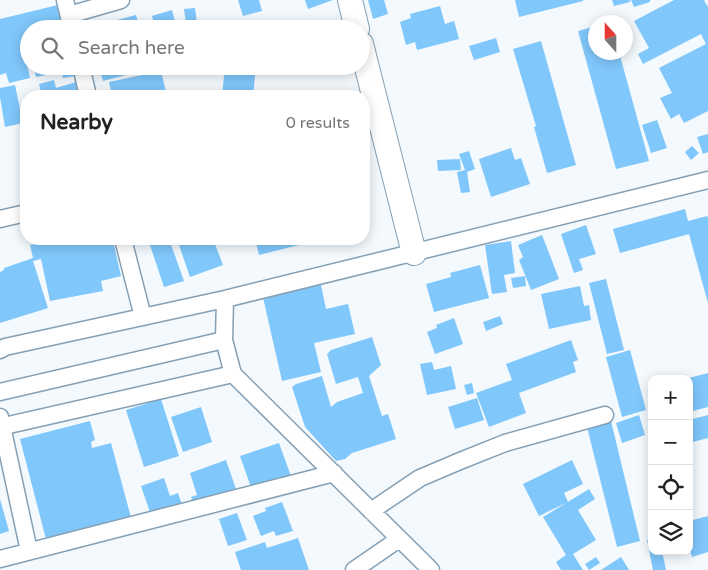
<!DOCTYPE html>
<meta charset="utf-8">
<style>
:root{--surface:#fff;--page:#f2f2f2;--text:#222;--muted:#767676;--line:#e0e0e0}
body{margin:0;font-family:"Varela Round",sans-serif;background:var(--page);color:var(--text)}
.controls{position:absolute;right:15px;bottom:15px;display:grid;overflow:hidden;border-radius:10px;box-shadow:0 2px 12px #0003}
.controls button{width:45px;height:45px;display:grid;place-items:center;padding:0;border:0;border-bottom:1px solid var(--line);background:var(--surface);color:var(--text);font:25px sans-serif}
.compass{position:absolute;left:588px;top:15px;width:45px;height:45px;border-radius:50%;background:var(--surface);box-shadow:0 2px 12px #0003;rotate:339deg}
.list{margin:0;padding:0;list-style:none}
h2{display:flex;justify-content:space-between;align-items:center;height:65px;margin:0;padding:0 20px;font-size:21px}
h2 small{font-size:16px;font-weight:400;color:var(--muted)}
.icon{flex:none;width:28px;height:28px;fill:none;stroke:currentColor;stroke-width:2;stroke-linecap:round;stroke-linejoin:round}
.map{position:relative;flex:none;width:708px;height:570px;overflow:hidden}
.search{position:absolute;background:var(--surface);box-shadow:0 2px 12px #0003;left:20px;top:20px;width:350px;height:55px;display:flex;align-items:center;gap:12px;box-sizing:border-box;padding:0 18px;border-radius:28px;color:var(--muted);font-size:19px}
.panel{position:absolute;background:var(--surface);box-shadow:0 2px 12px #0003;left:20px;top:90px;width:350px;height:155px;border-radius:20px}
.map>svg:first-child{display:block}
.building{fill:#80c7fb}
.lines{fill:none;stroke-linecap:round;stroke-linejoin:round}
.street-casing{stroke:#85a0b5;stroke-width:19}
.secondary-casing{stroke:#85a0b5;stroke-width:26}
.street{stroke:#fff;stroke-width:16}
.secondary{stroke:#fff;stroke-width:24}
</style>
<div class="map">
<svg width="708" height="570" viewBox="0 0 708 570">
<rect width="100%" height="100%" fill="#f3f9fd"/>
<path class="building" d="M238,0h21l3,11 -19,5z
M305,0h28l-25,9z
M368,0h16l4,14 -15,5z
M515,0h68v1l-64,16z
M612,0h18v2l-16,4z
M631,0h19v2l-16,5z
M674,0h30l4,7v104l-24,12 -5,-9 -8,5 -11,-21 12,-5 -13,-25 47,-24 -5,-10 -58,30 -5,-10 11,-6 -15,-27z
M62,4l6,25h-39v16l-6,1 7,32 -21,5 -3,-10 -6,2v-56z
M440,6l5,18 9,-3 5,18 -42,11 -2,-8 -9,3 -6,-23 11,-4 -1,-4z
M195,8l2,15 -11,1 -2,-15z
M172,10l5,19h-21l-4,-13z
M136,15l4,14h-21l-2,-9z
M115,22l2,7h-26v-1z
M596,26v26h23l30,109 -33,8 -38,-138z
M496,38l4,14 -26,8 -5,-14z
M541,41l35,124 -29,8 -13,-46 2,-1 -23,-77z
M34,66h40l1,10 -12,2 -1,-6 -26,5z
M99,66h45l1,4 -42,11z
M146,66h22v1l-20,5z
M225,66h31l-3,30h-31z
M161,71l6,25h-55l-3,-14z
M54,80l2,8 20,-6 3,14h-37l-3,-12z
M15,85l8,38 -18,4 -5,-30v-9z
M657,120l10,28 -16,5 -9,-28z
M708,134v18l-5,2 -6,-17z
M692,146l7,7 -8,7 -6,-8z
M511,148l4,12 6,-2 9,26 -39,13 -12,-38z
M469,151l6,18 -8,3 3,20 -9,1 -4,-21 8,-2 -6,-16z
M460,159l1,11 -23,1 -1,-11z
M685,209l3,12 19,-5 1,2v85l-19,-69 -69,19 -7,-24z
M586,225l10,29 -17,5 4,11 -9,3 -13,-39z
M542,235l17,44 -28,11 -12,-30 4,-3 -5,-12z
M40,239h63l1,4 9,-2 8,35 -20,5 2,10 -53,10 -9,-42 -8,2 15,47 -48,15v-51l4,-2v-2l29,-10 -3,-13 11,-2z
M148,239h21l15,42 -20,6z
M188,239h25l10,26 -33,12 -12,-35z
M255,239h47l1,5 -44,11z
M511,241l4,32 -11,2 3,17 -15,2 -7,-49z
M480,265l9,33 -55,14 -8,-28 25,-7 -1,-4z
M525,276l1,10 -13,2 -2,-10z
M606,279l18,71 -17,4 -18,-71z
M320,280l6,29 22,-5 7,30 -41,9 7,29 -39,9 -20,-88z
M580,286l4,20 5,-1 2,15 -42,9 -8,-35z
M500,316l3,8 -17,7 -3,-9z
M454,318l9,26 -28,10 -8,-22 10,-4 -1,-3z
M372,337l9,28 -12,11 13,40 6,-2 8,25 -44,14 -7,6 -9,2 -31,-34 -13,-40 4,-3 26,-8 9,31 6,-5 26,-9 -5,-16 -22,7 -9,-30 4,-4z
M571,340l7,20 -5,2 3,10 -57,21 7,20 -37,14 -13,-34 36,-13 -6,-16z
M630,350l16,60 -24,7 -16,-60z
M432,362l2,8 17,-4 5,23 -29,6 -7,-31z
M708,373v34l-19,5v-34z
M472,383l2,10 -7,2 -3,-10z
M477,398l7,22 -29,9 -7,-22z
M161,399l18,57 -35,11 -18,-57z
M201,407l11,35 -29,10 -12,-35z
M639,415l6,20 -23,8 -6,-20z
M708,415v23l-19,5v-23z
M90,421l5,19 -4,2 1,6 19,-5 22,82 -85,22 -28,-108z
M611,421l29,120 -23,6 -30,-120z
M279,443l12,33 -39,14 -12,-34z
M226,460l12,35 -43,15 -4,-13 6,-2 -7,-22z
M572,460l11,24 -19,9 4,9 -29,14 -16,-32z
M164,478l6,18 8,-3 8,23 -31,11 -14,-41z
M589,489l6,10 -17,11 18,30 -23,14 10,16h-22l-5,-8 10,-7 -23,-38z
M0,499l9,32 -9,3z
M282,502l11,29 -17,5 -2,-5 -13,5 -8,-20 13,-5 -1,-3z
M237,513l10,27 -19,6 -9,-27z
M708,516v36l-16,5 -3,-10v-26z
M298,538l11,32h-68l-6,-18 30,-10 2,6z
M647,540h5v11h10l4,19h-13z
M596,557l4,6 -11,7 -4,-6z
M621,557l8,13h-28z"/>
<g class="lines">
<defs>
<path id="street" d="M65,0l7,29
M69,15l52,-15
M81,66l7,30
M0,219l26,-6
M123,239l20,78
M225,299l-1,41 9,34 198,196
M0,350l5,-3 220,-48 483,-119
M0,392l224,-52
M0,417l29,134
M0,427l233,-53
M371,511l49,-33 40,-17 45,-18 100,-28
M0,559l334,-86
M354,570l45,-31"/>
<path id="secondary" d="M350,0l7,29
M361,44l53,209"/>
</defs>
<use href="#street" class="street-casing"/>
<use href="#secondary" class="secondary-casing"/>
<use href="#street" class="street"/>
<use href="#secondary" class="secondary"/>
</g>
</svg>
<div class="controls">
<button>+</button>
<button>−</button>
<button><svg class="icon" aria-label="locate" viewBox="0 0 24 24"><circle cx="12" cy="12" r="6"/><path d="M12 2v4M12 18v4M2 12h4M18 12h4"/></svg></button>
<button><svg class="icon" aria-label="layers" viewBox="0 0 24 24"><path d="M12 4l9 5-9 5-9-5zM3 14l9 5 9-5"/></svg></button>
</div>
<svg class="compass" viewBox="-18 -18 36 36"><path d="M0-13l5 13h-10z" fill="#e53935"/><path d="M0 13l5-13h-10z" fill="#767676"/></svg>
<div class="search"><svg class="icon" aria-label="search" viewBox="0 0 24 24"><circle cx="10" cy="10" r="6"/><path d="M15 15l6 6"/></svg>Search here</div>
<section class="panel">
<h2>Nearby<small>0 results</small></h2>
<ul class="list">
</ul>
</section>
</div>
